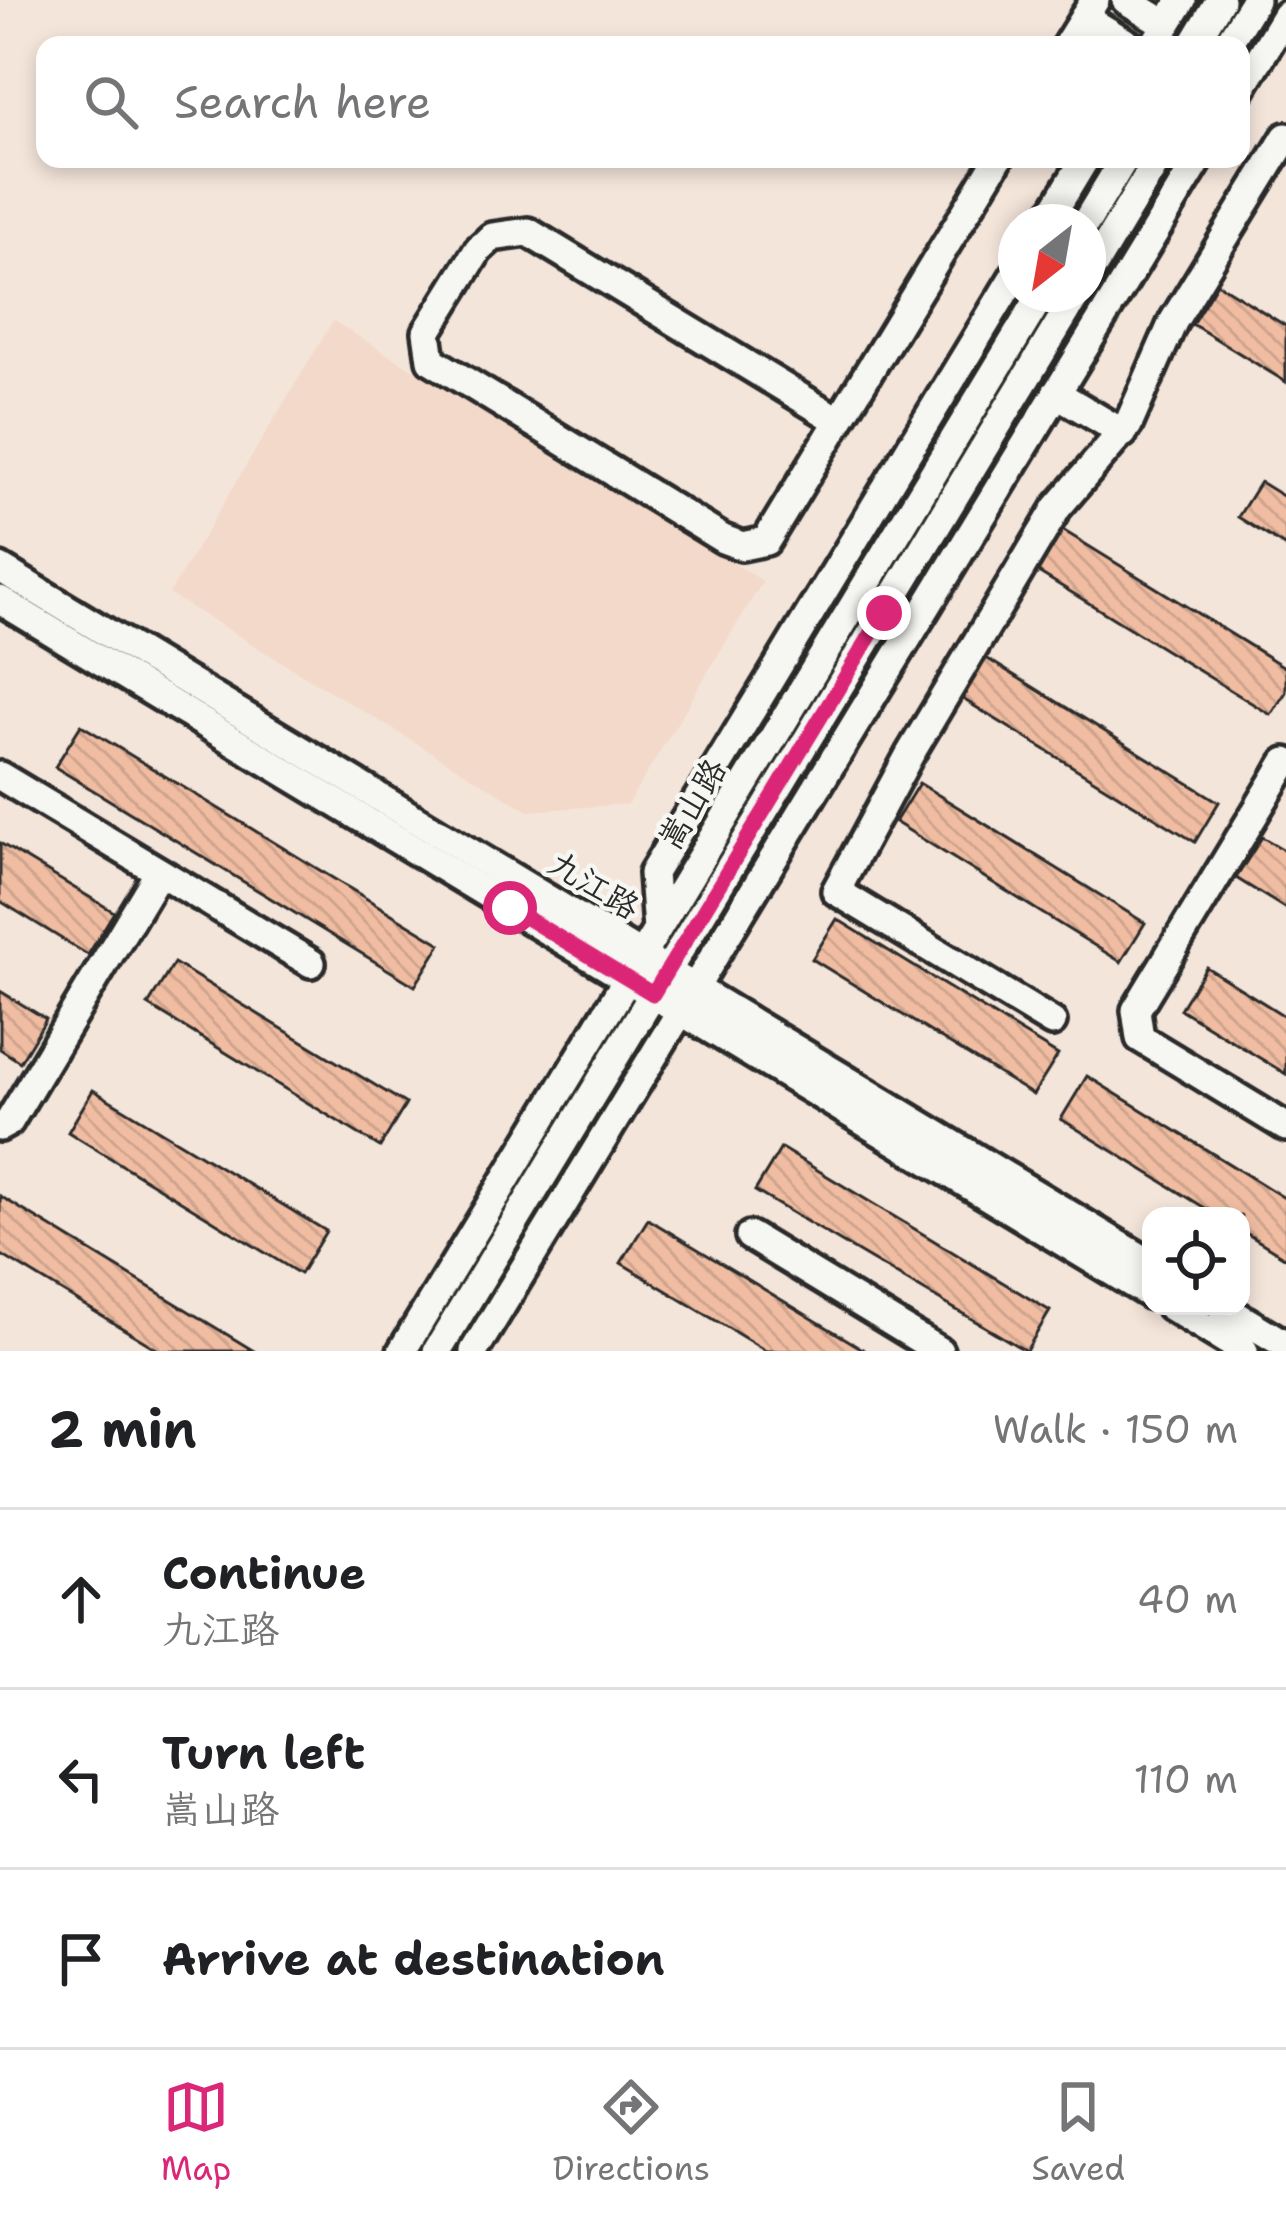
<!DOCTYPE html>
<meta charset="utf-8">
<style>
:root{--surface:#fff;--page:#f6f6f6;--text:#202124;--muted:#757577;--line:#e0e0e0;--accent:#db2777}
body{margin:0;font-family:"Shantell Sans","LXGW WenKai TC",sans-serif;background:var(--page);color:var(--text)}
.controls{position:absolute;right:36px;bottom:36px;display:grid;overflow:hidden;border-radius:24px;box-shadow:0 6px 18px #0003}
.controls button{width:108px;height:108px;display:grid;place-items:center;padding:0;border:0;border-bottom:3px solid var(--line);background:var(--surface);color:var(--text);font:60px sans-serif}
.compass{position:absolute;left:998px;top:204px;width:108px;height:108px;border-radius:50%;background:var(--surface);box-shadow:0 6px 18px #0003;rotate:211deg}
.stop{position:absolute;width:36px;height:36px;margin:-27px;border:9px solid #db2777;border-radius:50%;background:#fff}
.stop.end{background:#db2777;border-color:#fff;box-shadow:0 3px 12px #0008}
.list{margin:0;padding:0;list-style:none}
h2{display:flex;justify-content:space-between;align-items:center;height:156px;margin:0;padding:0 48px;font-size:51px}
h2 small{font-size:39px;font-weight:400;color:var(--muted)}
.list li{display:grid;grid-template-columns:78px 1fr auto;gap:36px;align-items:center;box-sizing:border-box;height:180px;padding:0 48px;border-top:3px solid var(--line)}
.list b{display:block;font-size:45px;white-space:nowrap}
.list p{margin:0;font-size:39px;white-space:nowrap;color:var(--muted)}
.list em{font-size:39px;font-style:normal;color:var(--muted)}
.icon{flex:none;width:66px;height:66px;fill:none;stroke:currentColor;stroke-width:2;stroke-linecap:round;stroke-linejoin:round}
.map{position:relative;flex:none;width:1286px;height:1351px;overflow:hidden}
.search{position:absolute;background:var(--surface);box-shadow:0 6px 18px #0003;left:36px;right:36px;top:36px;height:132px;display:flex;align-items:center;gap:30px;box-sizing:border-box;padding:0 42px;border-radius:24px;color:var(--muted);font-size:45px}
.sheet{height:696px;background:var(--surface)}
nav{display:flex;justify-content:space-around;align-items:center;box-sizing:border-box;height:168px;border-top:3px solid var(--line);background:var(--surface);font-size:33px;color:var(--muted)}
nav a{display:grid;justify-items:center;gap:6px}
nav .on{color:var(--accent)}
.map>svg:first-child{display:block}
.built{fill:#f3d9c9}
.building{fill:url(#building-back-hatch);stroke:#2b2b2b;stroke-width:3}
.lines{fill:none;stroke-linecap:round;stroke-linejoin:round}
.minor-casing{stroke:#2b2b2b;stroke-width:36}
.minor{stroke:#f6f6f2;stroke-width:27}
.route{stroke:#db2777;stroke-width:15}
.labels{text-anchor:middle;dominant-baseline:central;stroke-width:9;stroke-linejoin:round;paint-order:stroke}
.street-label{font-size:33px;fill:#2b2b2b;stroke:#f6f6f2}
</style>
<div class="map">
<svg width="1286" height="1351" viewBox="0 0 1286 1351">
<defs>
<pattern id="building-back-hatch" width="6" height="6" patternUnits="userSpaceOnUse" patternTransform="scale(3)"><rect width="6" height="6" fill="#f0bda2"/><path d="M-1 5l2 2M0 0l6 6M5-1l2 2" fill="none" stroke="#cea38c"/></pattern>
</defs>
<rect width="100%" height="100%" fill="#f4e5da"/>
<filter id="ink" filterUnits="userSpaceOnUse"><feTurbulence type="fractalNoise" baseFrequency=".00833" numOctaves="2"/><feDisplacementMap in="SourceGraphic" scale="24" xChannelSelector="R" yChannelSelector="G"/><feConvolveMatrix kernelMatrix="1 2 1 2 8 2 1 2 1" color-interpolation-filters="sRGB"/></filter>
<g filter="url(#ink)">
<path class="built" d="M333,321l430,260 -135,223 -99,7 -360,-217z"/>
<path class="building" d="M1217,283l69,43v56l-94,-58z
M1260,482l26,16v49l-48,-30z
M1061,529l225,139v24l-15,23 -236,-145z
M983,656l236,146 -24,40 -237,-146z
M81,725l360,219 -26,42 -360,-219z
M919,783l226,140 -24,39 -226,-140z
M1262,837l24,14v58l-50,-31z
M0,843l114,69 -26,43 -88,-54z
M837,919l221,136 -25,40 -221,-136z
M174,963l232,141 -26,43 -232,-142z
M1206,967l80,50v57l-106,-65z
M0,991l46,28 -26,43 -20,-13z
M1087,1076l199,123v59l-45,-28v-14h-23l-157,-97z
M93,1090l233,141 -26,43 -232,-142z
M781,1148l269,163 -24,40 -271,-160z
M0,1196l254,155h-94l-160,-97z
M648,1219l218,132h-100l-145,-88z"/>
<g class="lines">
<defs>
<path id="minor" d="M1126,0l41,25
M1084,17l46,28
M1067,45l28,-45
M1154,45l28,-45
M1193,45l27,-45
M1227,45l28,-45
M1241,89l45,-74
M1047,222l38,-63
M1086,222l38,-63
M1088,275l70,-116
M1056,393l67,40
M839,421l-311,-189 -36,5 -14,13 -51,82 4,28 292,179 19,7 24,-5 232,-382
M0,568l1151,696
M0,600l1151,695
M1286,762l-150,248 4,28 146,89
M0,776l311,187
M657,930l-4,-57 363,-600
M1052,1022l-216,-131 74,-137 147,-246 71,-83 45,-103 113,-185
M0,1127l9,-5 150,-250
M750,1236l189,115
M1170,1306l74,45
M1221,1306l65,39
M402,1351l640,-1057
M437,1351l640,-1057
M474,1351l725,-1192"/>
</defs>
<use href="#minor" class="minor-casing"/>
<use href="#minor" class="minor"/>
</g>
</g>
<g class="lines" filter="url(#ink)">
<path class="route" d="M510,908l143,86 231,-381"/>
</g>
<g class="labels">
<g class="street-label">
<text transform="translate(692 804) rotate(-59)">嵩山路</text>
<text transform="translate(594 885) rotate(31)">九江路</text>
</g>
</g>
</svg>
<div class="controls">
<button><svg class="icon" aria-label="locate" viewBox="0 0 24 24"><circle cx="12" cy="12" r="6"/><path d="M12 2v4M12 18v4M2 12h4M18 12h4"/></svg></button>
</div>
<svg class="compass" viewBox="-18 -18 36 36"><path d="M0-13l5 13h-10z" fill="#e53935"/><path d="M0 13l5-13h-10z" fill="#757577"/></svg>
<div class="stop" style="left:510px;top:908px"></div>
<div class="stop end" style="left:884px;top:613px"></div>
<div class="search"><svg class="icon" aria-label="search" viewBox="0 0 24 24"><circle cx="10" cy="10" r="6"/><path d="M15 15l6 6"/></svg>Search here</div>
</div>
<section class="sheet">
<h2>2 min<small>Walk · 150 m</small></h2>
<ul class="list">
<li><svg class="icon" aria-label="ahead" viewBox="0 0 24 24"><path d="M12 20V5M6 11l6-6 6 6"/></svg><div><b>Continue</b><p>九江路</p></div><em>40 m</em></li>
<li><svg class="icon" aria-label="left" viewBox="0 0 24 24"><path d="M17 20v-9H6M10 6l-5 5 5 5"/></svg><div><b>Turn left</b><p>嵩山路</p></div><em>110 m</em></li>
<li><svg class="icon" aria-label="arrive" viewBox="0 0 24 24"><path d="M6 21V4h12l-3 4 3 4H6"/></svg><div><b>Arrive at destination</b></div></li>
</ul>
</section>
<nav>
<a class="on"><svg class="icon" aria-label="map" viewBox="0 0 24 24"><path d="M3 6l6-2 6 2 6-2v14l-6 2-6-2-6 2zM9 4v14M15 6v14"/></svg>Map</a>
<a><svg class="icon" aria-label="directions" viewBox="0 0 24 24"><path d="M12 3l9 9-9 9-9-9zM9 14v-3h6M13 9l2 2-2 2"/></svg>Directions</a>
<a><svg class="icon" aria-label="saved" viewBox="0 0 24 24"><path d="M7 4h10v16l-5-4-5 4z"/></svg>Saved</a>
</nav>
